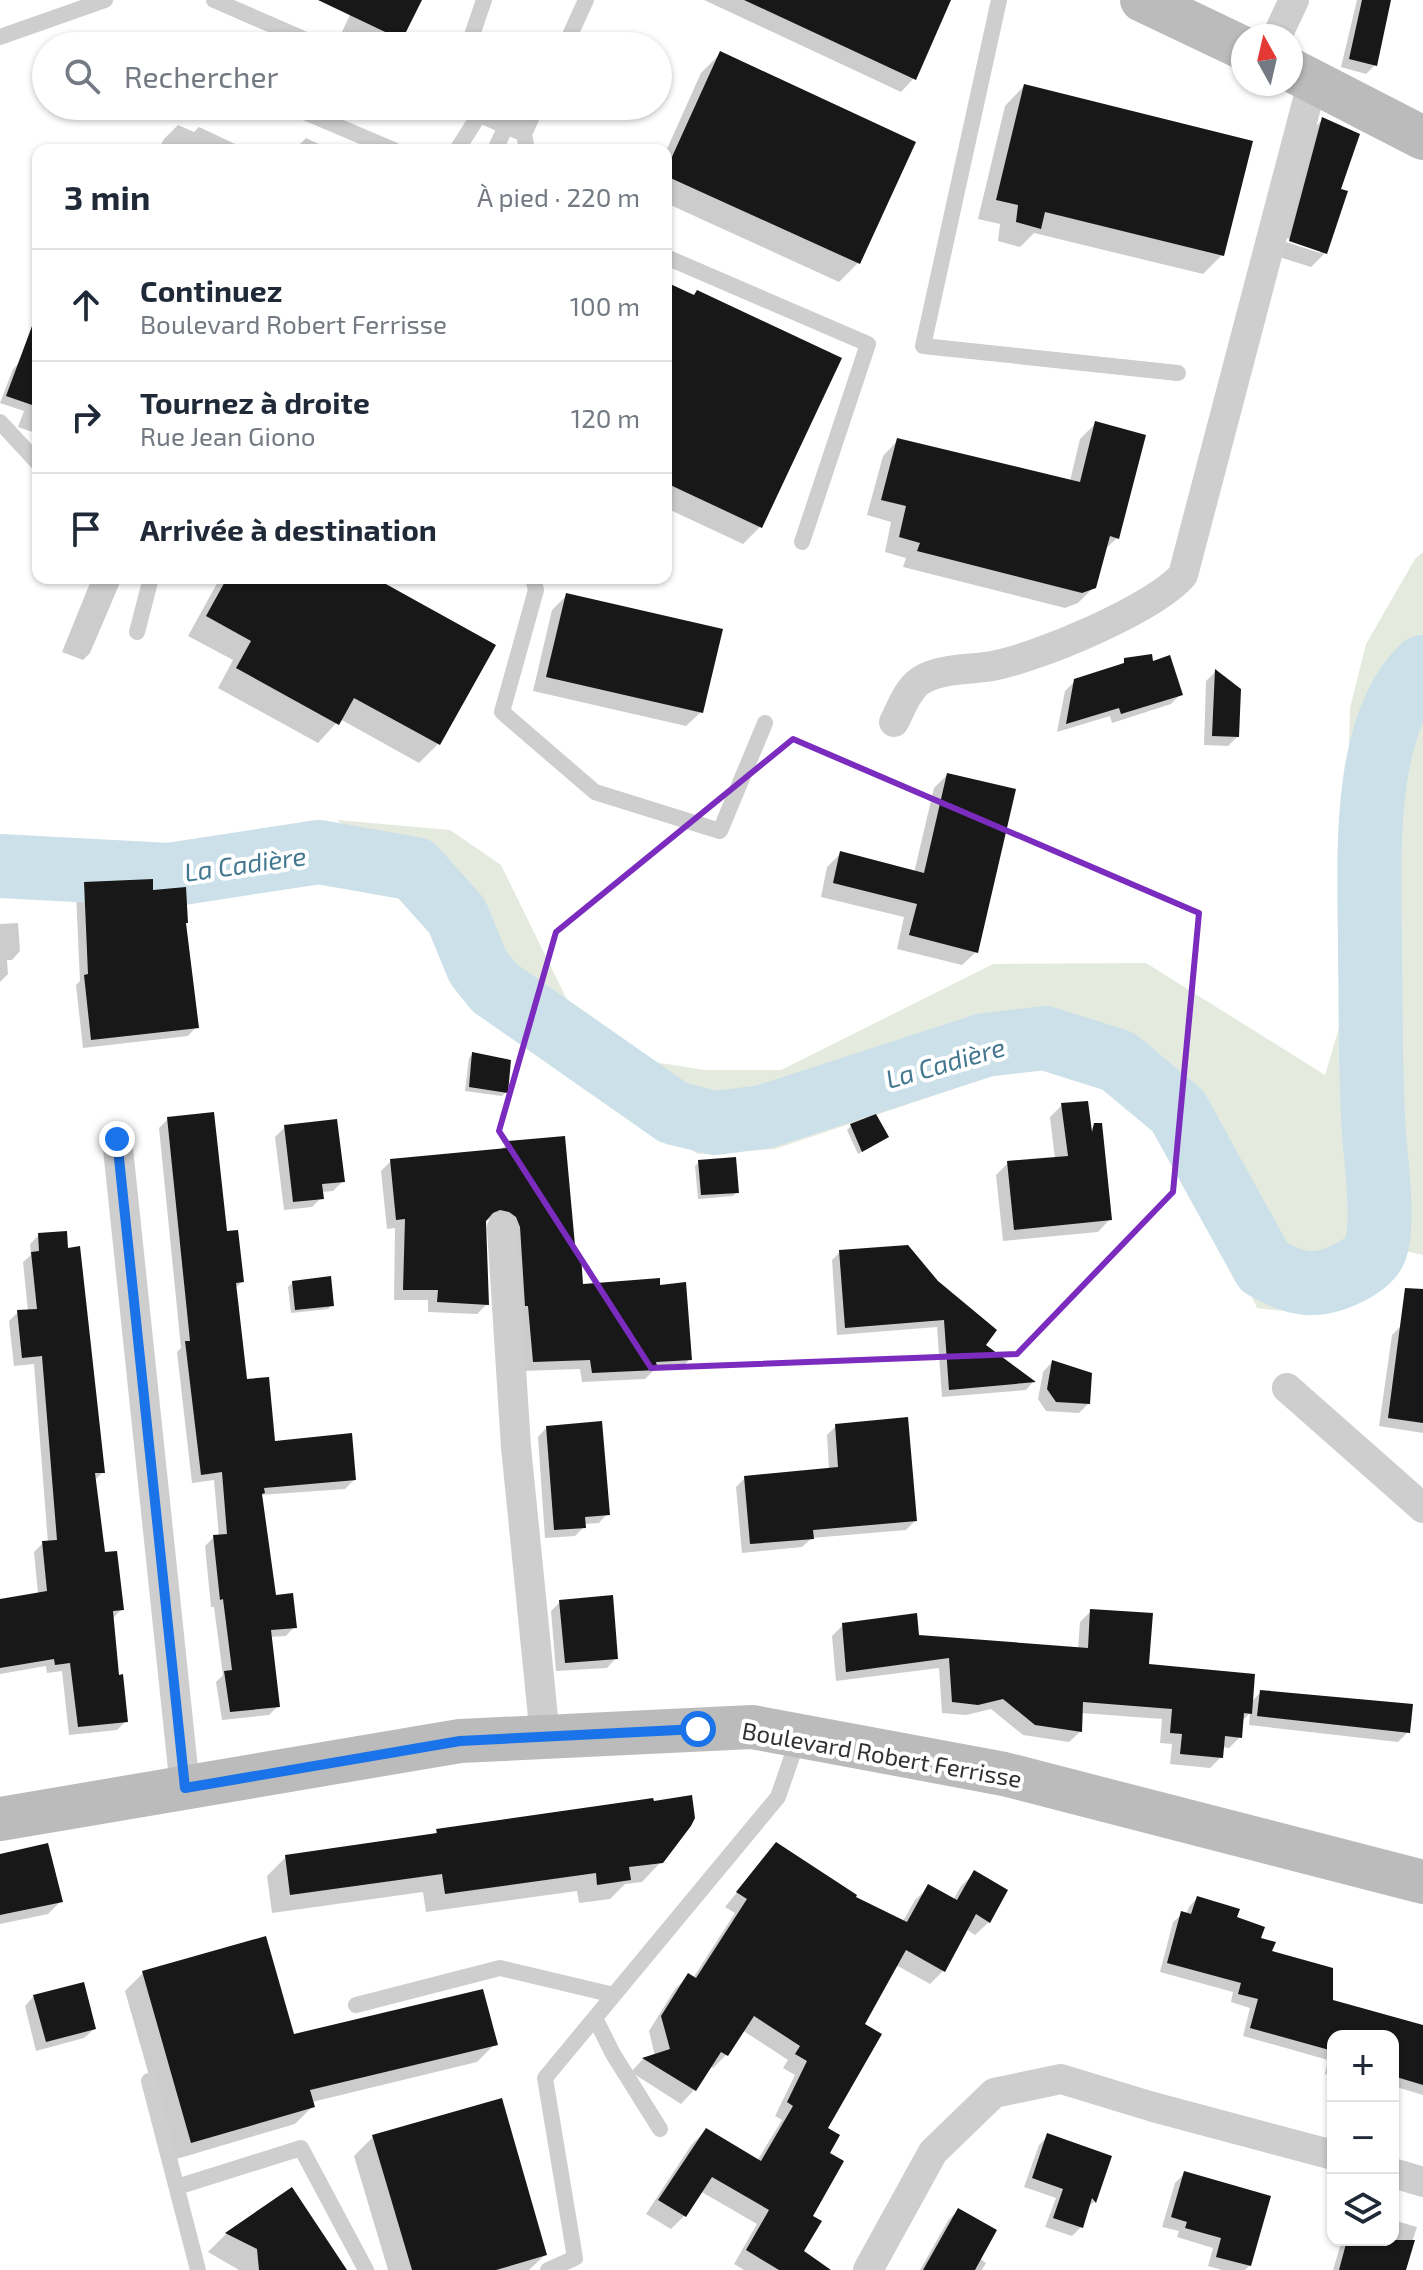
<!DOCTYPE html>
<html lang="fr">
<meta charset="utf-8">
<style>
:root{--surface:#fff;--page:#f6f6f7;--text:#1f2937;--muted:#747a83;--line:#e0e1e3}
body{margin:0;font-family:"Exo 2",sans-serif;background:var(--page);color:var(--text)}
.controls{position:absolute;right:24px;bottom:24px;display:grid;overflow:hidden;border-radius:16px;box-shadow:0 2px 6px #0004}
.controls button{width:72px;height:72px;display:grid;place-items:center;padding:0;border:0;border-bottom:2px solid var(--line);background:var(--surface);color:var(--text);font:40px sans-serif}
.compass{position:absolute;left:1231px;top:24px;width:72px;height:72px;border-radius:50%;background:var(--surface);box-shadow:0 2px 6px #0004;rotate:352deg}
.stop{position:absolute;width:24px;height:24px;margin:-18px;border:6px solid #1a73e8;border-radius:50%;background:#fff}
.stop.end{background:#1a73e8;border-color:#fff;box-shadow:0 2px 8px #0008}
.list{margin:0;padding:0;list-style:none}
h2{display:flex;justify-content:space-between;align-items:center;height:104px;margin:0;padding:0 32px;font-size:34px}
h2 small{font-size:26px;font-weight:400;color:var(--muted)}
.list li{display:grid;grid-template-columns:52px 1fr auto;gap:24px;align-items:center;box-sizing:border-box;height:112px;padding:0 32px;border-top:2px solid var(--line)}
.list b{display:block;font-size:30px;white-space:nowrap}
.list p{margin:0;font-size:26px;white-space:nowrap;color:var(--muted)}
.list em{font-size:26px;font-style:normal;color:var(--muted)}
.icon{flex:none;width:44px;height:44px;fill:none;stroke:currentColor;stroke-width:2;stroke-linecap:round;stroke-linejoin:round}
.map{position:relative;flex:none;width:1423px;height:2270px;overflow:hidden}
.search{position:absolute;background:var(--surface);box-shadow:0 2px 6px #0004;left:32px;top:32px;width:640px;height:88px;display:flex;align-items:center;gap:20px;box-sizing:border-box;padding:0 28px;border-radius:44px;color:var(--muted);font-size:30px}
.panel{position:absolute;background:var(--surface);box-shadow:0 2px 6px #0004;left:32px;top:144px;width:640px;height:440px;border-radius:16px}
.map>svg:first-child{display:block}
.green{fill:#e5eade}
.shadow{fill:#0003}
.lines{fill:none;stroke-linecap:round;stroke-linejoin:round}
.river{stroke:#cbe0e9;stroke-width:64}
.building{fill:#181818}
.lane{stroke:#cecece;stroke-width:16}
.street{stroke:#cecece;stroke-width:30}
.secondary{stroke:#bbb;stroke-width:44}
.route{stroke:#1a73e8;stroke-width:10}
.marked{fill:none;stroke:#7b2cbf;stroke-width:6;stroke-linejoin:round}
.labels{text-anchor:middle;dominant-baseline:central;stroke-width:8;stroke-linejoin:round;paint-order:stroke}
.street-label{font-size:24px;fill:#313131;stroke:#fff}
.water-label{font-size:26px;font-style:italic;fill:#437890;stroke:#fff}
</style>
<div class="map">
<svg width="1423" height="2270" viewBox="0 0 1423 2270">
<rect width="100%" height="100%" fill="#fff"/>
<path class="green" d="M1423,552v703l-26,-6c-3,7 -6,17 -11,23 -28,38 -87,43 -129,36l-68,-157 -129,-98 -285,96 -77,5 -224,-142 -43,-114 -94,-78 113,10 51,35 70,143 65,51 68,11h77l212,-106 153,-1 179,112 17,-57 8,-310 16,-64 49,-85z"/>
<path class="shadow" d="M357,0h64l-20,39 -7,7h-32l-22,-10z
M704,0h226l-16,78 -13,14z
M1357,0h32l-14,65 -9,9 -25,-7z
M720,54l138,209 -19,19 -173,-79v-52l35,-78z
M1024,86l198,169 -19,19 -169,-41 -14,14 -22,-6 2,-17 -22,-5 27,-113z
M1322,120l16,70 -13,63 -14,14 -35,-11 4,-16 40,13v-4l-39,-13 27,-102z
M178,125l16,7 5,-5 49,23h-90l6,-11z
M306,138l26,12h-38z
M666,284l94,243 -17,17 -77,-36z
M20,362l18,7v65l-20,-7 6,-16 -24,-8 13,-34z
M1096,423l21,115 -13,12 -10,37 -16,16 -13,5 -162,-41 3,-9 -21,-6 6,-30 -24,-7 16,-59 15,-16 172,41 10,-42z
M92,578h30l-32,75 -7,7 -21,-8z
M220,578h151l67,166 -19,19 -79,-44 -22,24 -100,-55 15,-28 -45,-24z
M567,595l134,117 -15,14 -153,-35 19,-81z
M1125,661l26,3 30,30 -10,10 -59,19 -2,-7 -53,16 8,-41 10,-10 45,-14z
M1215,672l22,65 -9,9 -24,-1 2,-64z
M947,775l29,177 -14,13 -65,-16 7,-32 -83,-20 6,-30 14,-14 73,20 20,-85z
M84,884l67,8 33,32 12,103 -8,9 -105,12 -7,-63 4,-4 -4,-88z
M18,923l2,28 -8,9h-5l1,14 -8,8v-58z
M473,1054l33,38 -4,4 -37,-5 4,-33z
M1062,1105l28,25 5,-5 15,94 -12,13 -95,9 -7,-66 12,-12 47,-4 -5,-42z
M168,1119l57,115 17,48 -7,6 10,93 28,62 81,37 -9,9 -85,6 14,102 20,30 -8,9 -16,1 8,69 -9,9 -47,5 -6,-38 7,-7 -9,-68h-3l-6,-61 9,-9h5l-5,-57 -22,3 -15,-131 4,-4 -22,-220z
M851,1126l36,11 -29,17 -11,-24z
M285,1127l58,54 -10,10 -12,1v6l-9,9 -28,3 -9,-73z
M508,1143l66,115 8,29 76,1 32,71 -10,10 -26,1 -9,9 -63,3 -2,-13 -57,2 -23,-149 -10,-3 -6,3 3,82 -10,10 -49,-2v-12h-34l1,-72 -8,1 -6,-58 10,-10 109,-11z
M699,1162l38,30 -4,4 -35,3 -3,-33z
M39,1235l64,237 -9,9 9,73 19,55 -9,9 5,59 8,44 -9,9 -48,5 -7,-64 -15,2 -1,-7 -46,8v-73l38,-7 -4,-42 9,-9h5l-14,-179 -20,2 -5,-45 9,-9 10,-1 -5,-49 8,-7 -1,-11z
M840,1252l96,30 47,64 50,36 -7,8 -84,7 -5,-70 -100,8 -5,-75z
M293,1282l39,23 -4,4 -37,4 -3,-26z
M1401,1326l22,2v105l-44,-7 13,-91z
M1052,1362l37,41 -10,10 -33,-2 -8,-12 5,-27z
M836,1426l79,95 -9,9 -94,8 -10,9 -60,6 -6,-66 9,-9 84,-8 -2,-35z
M546,1428l61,86 -8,9 -15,1v3l-9,9 -30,2 -7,-101z
M560,1602l56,56 -9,10 -51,3 -5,-60z
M1091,1611l56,55 104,36 10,-10 147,40 -10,10 -149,-17 1,-12 -9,9 -1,15 -11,11 -7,-1 -1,10 -11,11 -40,-4 2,-20 -12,-1 2,-24 -81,-6 -1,19 -11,10 -46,-7 -32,-26 -25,6 -24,-2 -3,-45 -103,13 -4,-45 11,-11 74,12 161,13 2,-28z
M437,1831l224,31 -19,20 -17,2 -15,15 -31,4 -2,-12 -151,21 -3,-20 -151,21 -5,-37 19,-19 146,-21z
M776,1845l77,53 49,25 13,-23 14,-13 24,13 8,-14 14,-13 14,49 -14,13 -9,-6 -22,41 -14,14 -34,-19 -34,60 -36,104 1,25 -25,97 -2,19h-56l-10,-6 23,-40 -57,-33 -16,25 -13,13 -25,-15 46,-70 14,-14 51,31 25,-41 -7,-4 20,-41 -12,-7 5,-8 -46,-30 -16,25 -13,13 -3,-2 -16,24 -13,14 -50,-32 12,-13 12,-3 -6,-25 26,-42 14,-14 4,3 42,-65 -10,-6z
M0,1856l61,45 -13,13 -48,10z
M1197,1898l38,20 80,79 108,34v64l-30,-9v-50h-60v40l-8,-2 3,-14 -85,-24 7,-28 -19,-6 2,-10 -73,-20 13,-50 9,-8 4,1 3,-8z
M143,1973l150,63 202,8 -18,18 -165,40 1,4 -18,18 -122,36 -48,-169z
M34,1996l60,33 -10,9 -48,13 -11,-45z
M1048,2136l61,21 -15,45 -7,6 -6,19 -9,9 -27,-9 11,-29 -32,-11 15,-42z
M373,2137l172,118 -16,15h-141l-34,-114z
M1185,2173l65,92 -5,5h-23l-14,-4 5,-18 -36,-11 2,-6 -17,-4 13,-44z
M291,2190l54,80h-106l-31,-18 18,-18z
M959,2210l20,48 7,5 -4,7h-62l29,-51z
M1393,2220l24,7 -14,43h-70l9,-30h51z"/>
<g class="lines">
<path class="river" d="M0,866l169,9 150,-23 96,17 42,47 21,51 17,21 179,125 41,10 48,-6 222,-72 60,-7 73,23 60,50 86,156c15,8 33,18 51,16 18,-1 48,-14 58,-29 13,-19 3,-95 1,-120 -4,-61 -3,-121 -4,-182 0,-82 -11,-225 53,-285"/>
</g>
<path class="building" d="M318,0h104l-20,40z
M744,0h207l-35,80z
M1362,0h29l-14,66 -28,-7z
M720,51l196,91 -56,122 -194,-88v-6z
M1024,84l229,57 -29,115 -179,-44 -4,17 -25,-7 2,-17 -22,-5z
M1322,117l38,17 -19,55 7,2 -21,63 -38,-13z
M666,282l28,13 3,-5 145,68 -80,170 -96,-45z
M35,318h3v89l-32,-11z
M1095,421l51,14 -27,104 -9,-3 -14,52 -14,5 -165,-42 3,-8 -21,-6 7,-31 -25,-6 16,-62 183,44z
M227,578h148l121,67 -56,100 -86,-47 -15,27 -103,-57 15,-27 -45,-25z
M566,593l157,36 -20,84 -157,-36z
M1152,654l1,7 17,-6 13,40 -62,19 -2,-6 -53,16 8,-45 50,-16v-5z
M1215,669l26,20 -2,48 -27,-1z
M947,773l69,16 -38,164 -69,-18 8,-31 -84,-21 7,-32 84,22z
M153,879v11l33,-3 2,36h-2l13,105 -108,12 -7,-65 4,-1 -4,-92z
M472,1052l39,8 -3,33 -39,-6z
M1088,1101l4,31 2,-9h8l10,97 -98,10 -7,-69 61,-5 -7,-53z
M214,1112l13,119 11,-1 6,52 -8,1 11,96 22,-2 6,64 77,-8 4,47 -92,8 1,5 -3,1 14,101 17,-2 4,35 -26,2 9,77 -50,5 -6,-41 8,-1 -9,-71 -3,1 -7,-65 14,-1 -5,-62 -21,3 -16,-134h5l-23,-224z
M876,1114l13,23 -27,15 -12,-28z
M337,1119l8,63 -23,2 2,15 -31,3 -9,-77z
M565,1136l11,120 5,-1 2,29 77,-6v7l26,-3 6,78 -36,2 2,8 -66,3 -2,-13 -57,2 -5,-56h-3l-5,-79 -4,-10 -7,-5 -9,-2 -7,3 -7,8 3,84 -52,-3 1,-12h-35l2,-71 -9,1 -6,-61 117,-11v-7z
M736,1157l3,36 -38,2 -3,-35z
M67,1231l1,17 12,-2 25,227h-10l10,79 12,-1 7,59 -11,1 6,64 4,-1 5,48 -50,5 -8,-64 -15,2 -1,-6 -54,9v-69l47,-8 -5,-50 15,-1 -15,-184 -20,2 -5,-48 20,-1 -6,-57 8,-1 -1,-18z
M908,1245l30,36 59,49 -11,15 50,37 -87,8 -5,-70 -99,8 -6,-78z
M331,1276l3,30 -39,4 -3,-29z
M1405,1288l18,1v134l-35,-5z
M1052,1360l40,13 -2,31 -34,-2 -9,-13z
M908,1417l9,104 -104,9 1,9 -64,5 -6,-68 94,-9 -3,-43z
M602,1421l8,94 -25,2 1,11 -32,2 -8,-104z
M613,1595l5,64 -53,4 -6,-63z
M1090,1609l63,4 -4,51 106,10 -3,40 -8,-1 -2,25 -17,-2 -2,22 -43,-4 2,-20 -12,-1 2,-24 -89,-7 -1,30 -47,-7 -32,-26 -25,6 -26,-3 -3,-44 -103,14 -4,-49 75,-10 2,22 169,13z
M1260,1690l153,14 -3,29 -153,-17z
M692,1795l3,23 -4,8 -28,37 -34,4 2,13 -34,5 -1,-12 -151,21 -3,-20 -152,21 -5,-40 152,-22 -1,-4 217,-31 1,3z
M776,1842l81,53 -1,2 51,25 21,-38 29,16 17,-30 34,20 -18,33 -14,-9 -31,58 -39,-22 -41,74 17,10 -54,94 12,7 -10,18 14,8 -31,55 9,5 -18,30 27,19h-52l-33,-20 23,-40 -57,-33 -26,40 -28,-17 48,-72 55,33 32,-55 -6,-4 20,-41 -12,-7 5,-8 -46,-30 -26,40 -7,-4 -25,39 -54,-33 28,-9 -9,-33 27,-43 8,5 51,-79 -11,-7z
M48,1843l15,59 -63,13v-61z
M1197,1896l43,13 -3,8 28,10 -4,11 15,4 -4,9 61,17v32l90,25v60l-30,-9v-40h-60v15l-83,-23 8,-29 -20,-5 3,-11 -74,-20 14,-52 10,3z
M266,1936l28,98 189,-45 15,56 -188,45 5,17 -124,36 -49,-172z
M84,1982l12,47 -50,13 -13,-47z
M502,2098l45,157 -51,15h-84l-40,-135z
M1047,2133l65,23 -16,47 -4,-5 -9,30 -30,-10 10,-29 -31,-11z
M1184,2171l87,25 -20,70 -35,-9 5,-19 -36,-10 2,-6 -16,-5z
M292,2187l55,83h-88l-2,-21 -32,-16z
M958,2208l39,22 -22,40h-52z
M1347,2240h68l-9,30h-67z"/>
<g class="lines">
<path class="lane" d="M214,0l106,46
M999,0l-76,346 255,27
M0,37l105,-37
M476,46l-5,-8 13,-38
M565,46l21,-46
M290,106l104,44
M459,106l65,28 13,-28
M508,106l16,28 3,16
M457,150l22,-35
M495,150l11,-24
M666,257l202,87 -66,198
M0,422l38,41
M533,578l3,12 -34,122 93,80 125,39 45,-108
M137,632l14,-54
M356,2005l144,-37 114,27
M595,2018l18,36 47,75
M149,2081l49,189
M177,2187l124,-39 65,122
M548,2270l27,-12 -30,-180 233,-281 20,-58"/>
<path class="street" d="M1277,36l17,-36
M894,722c7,-13 13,-32 26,-41 19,-13 50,-11 72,-15 45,-8 162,-57 191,-91l130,-495
M117,1139l68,649
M502,1228l14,219 29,290
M1287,1388l136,120
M1393,2173l30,9
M868,2270l65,-118 61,-59 67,-14 92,28 180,48"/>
<path class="secondary" d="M1142,0l101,48
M1291,70l132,68
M0,1819l460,-78 292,-14 252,47 419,108"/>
</g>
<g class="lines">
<path class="route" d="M117,1139l68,649 275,-47 238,-12"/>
</g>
<path class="marked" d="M793,739l406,174 -26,279 -156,162 -366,14 -152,-237 57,-199z"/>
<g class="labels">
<g class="street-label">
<text transform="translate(882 1754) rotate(10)">Boulevard Robert Ferrisse</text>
</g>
<g class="water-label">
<text transform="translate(245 863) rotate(-8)">La Cadière</text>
<text transform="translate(945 1062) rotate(-16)">La Cadière</text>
</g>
</g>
</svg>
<div class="controls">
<button>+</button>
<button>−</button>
<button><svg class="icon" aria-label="layers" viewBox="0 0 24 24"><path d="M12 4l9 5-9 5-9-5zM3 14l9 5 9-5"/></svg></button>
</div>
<svg class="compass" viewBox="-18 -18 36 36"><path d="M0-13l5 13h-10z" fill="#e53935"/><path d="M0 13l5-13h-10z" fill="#747a83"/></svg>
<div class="stop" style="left:698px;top:1729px"></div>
<div class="stop end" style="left:117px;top:1139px"></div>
<div class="search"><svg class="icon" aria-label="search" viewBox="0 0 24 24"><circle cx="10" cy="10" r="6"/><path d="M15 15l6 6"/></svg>Rechercher</div>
<section class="panel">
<h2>3 min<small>À pied · 220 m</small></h2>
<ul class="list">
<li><svg class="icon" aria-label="ahead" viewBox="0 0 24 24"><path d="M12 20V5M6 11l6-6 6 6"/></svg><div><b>Continuez</b><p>Boulevard Robert Ferrisse</p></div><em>100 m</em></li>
<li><svg class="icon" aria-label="right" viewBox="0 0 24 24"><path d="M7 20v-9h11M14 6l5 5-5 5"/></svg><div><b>Tournez à droite</b><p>Rue Jean Giono</p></div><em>120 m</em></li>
<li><svg class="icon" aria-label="arrive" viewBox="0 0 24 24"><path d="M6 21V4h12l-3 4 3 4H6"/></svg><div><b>Arrivée à destination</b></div></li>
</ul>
</section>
</div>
